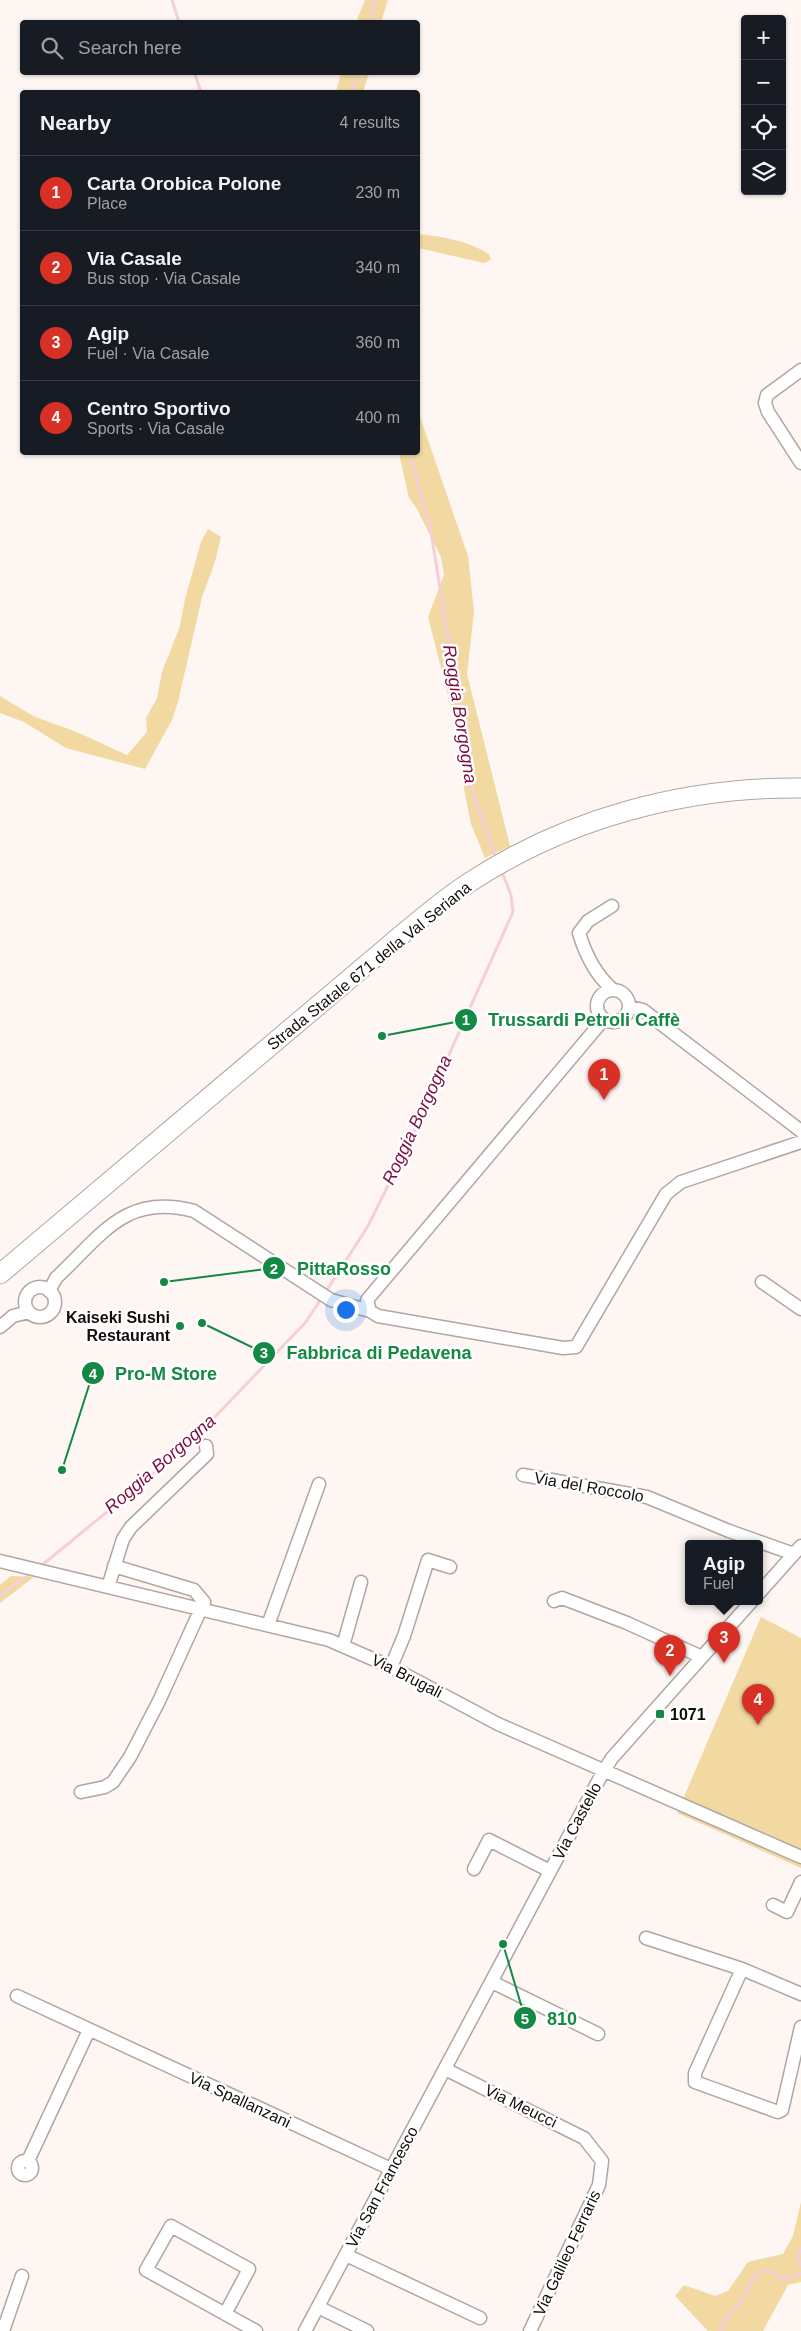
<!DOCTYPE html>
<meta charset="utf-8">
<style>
:root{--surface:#171b24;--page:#20242c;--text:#f1f3f6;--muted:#9ea1a6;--line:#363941;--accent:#d93025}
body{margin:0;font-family:Helvetica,sans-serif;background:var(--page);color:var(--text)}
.controls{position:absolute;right:15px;top:15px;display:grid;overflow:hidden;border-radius:5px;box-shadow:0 1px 4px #0004}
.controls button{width:45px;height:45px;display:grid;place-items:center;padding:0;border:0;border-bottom:1px solid var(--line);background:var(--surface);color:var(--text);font:25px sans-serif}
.you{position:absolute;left:345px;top:1309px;width:18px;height:18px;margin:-12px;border:4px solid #fff;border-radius:50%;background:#1a73e8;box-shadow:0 0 0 8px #1a73e833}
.badge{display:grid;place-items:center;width:32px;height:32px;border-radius:50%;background:var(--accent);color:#fff;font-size:16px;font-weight:700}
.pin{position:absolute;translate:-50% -41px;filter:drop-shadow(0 1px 2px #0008)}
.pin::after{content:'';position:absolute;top:26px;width:18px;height:15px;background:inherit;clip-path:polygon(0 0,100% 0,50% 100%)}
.popup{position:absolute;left:685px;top:1540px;width:78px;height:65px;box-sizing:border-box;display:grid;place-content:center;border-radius:5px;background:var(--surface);filter:drop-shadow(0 1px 4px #0005);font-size:16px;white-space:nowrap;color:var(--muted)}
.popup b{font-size:19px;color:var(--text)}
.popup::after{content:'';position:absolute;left:50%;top:100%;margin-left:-10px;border:10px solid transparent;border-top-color:var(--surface)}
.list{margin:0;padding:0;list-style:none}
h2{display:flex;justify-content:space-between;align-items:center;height:65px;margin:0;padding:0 20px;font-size:21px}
h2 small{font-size:16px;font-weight:400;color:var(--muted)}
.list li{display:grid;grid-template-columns:32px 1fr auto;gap:15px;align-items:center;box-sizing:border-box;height:75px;padding:0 20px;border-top:1px solid var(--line)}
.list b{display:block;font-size:19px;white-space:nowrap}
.list p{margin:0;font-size:16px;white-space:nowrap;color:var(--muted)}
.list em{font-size:16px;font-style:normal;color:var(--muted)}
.icon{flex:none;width:28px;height:28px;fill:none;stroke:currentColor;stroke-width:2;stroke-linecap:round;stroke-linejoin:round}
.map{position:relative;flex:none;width:801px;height:2331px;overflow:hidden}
.search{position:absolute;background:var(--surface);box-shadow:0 1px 4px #0004;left:20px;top:20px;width:400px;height:55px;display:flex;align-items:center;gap:12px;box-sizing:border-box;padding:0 18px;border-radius:5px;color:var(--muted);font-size:19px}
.panel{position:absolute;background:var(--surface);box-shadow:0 1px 4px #0004;left:20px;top:90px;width:400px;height:365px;border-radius:5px}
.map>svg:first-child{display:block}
.green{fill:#f1d9a1}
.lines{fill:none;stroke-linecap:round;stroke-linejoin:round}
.stream{stroke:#f6ced8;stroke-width:3}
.minor-casing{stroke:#b1a6a1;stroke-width:15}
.highway-casing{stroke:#b1a6a1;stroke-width:21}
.minor{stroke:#fff;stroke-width:12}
.highway{stroke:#fff;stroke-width:19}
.poi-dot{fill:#138943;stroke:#fff;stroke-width:2}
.labels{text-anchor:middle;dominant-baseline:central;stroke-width:5;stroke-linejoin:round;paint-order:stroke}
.street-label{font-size:16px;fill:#110d0b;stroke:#fff}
.poi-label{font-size:16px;font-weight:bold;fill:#110d0b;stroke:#fff;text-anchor:end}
.water-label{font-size:18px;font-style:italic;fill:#7e0e3f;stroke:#fff}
.leader{fill:none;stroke:#138943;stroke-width:2}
.callout-dot{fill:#138943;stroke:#fff;stroke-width:2}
.mark-label{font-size:15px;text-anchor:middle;font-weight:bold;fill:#fff}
.callout-label{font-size:18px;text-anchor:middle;font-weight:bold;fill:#138943;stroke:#fff;stroke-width:5;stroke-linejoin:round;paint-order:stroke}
</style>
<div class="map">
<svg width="801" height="2331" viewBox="0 0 801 2331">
<rect width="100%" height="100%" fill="#fef6f3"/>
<path class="green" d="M365,0h23l-7,22h-25z
M341,73h28l-6,19h-27z
M418,234c23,2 51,7 71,20l2,6 -7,3 -66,-15z
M418,411l50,145 6,56 -7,62 43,172 -25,12 -14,-34 -7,-35 -7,-59 -29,-113 16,-42 -3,-18 -24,-48 -8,-11 -10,-45 19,-1z
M208,529l13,8 -6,25 -13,35 -24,105 -6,18 -27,49 -79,-21 -42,-26 -24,-9v-17l33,20 46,17 48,22 20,-23 -1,-14 11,-20 5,-26 18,-46 5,-27 16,-57z
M11,1576l23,1 -34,26v-18z
M761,1617l40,21v230l-124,-55z
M801,2202v80l-13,3 -25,46h-55l-33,-35 9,-11 31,11 13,-5 20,-29 35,-8 10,-18z"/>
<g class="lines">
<path class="stream" d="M172,0l7,22
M371,22l4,-22
M194,72l7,20
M352,92l7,-20
M409,452l21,74 43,267 23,66
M325,1293l43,-67 44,-89 101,-225 -2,-17 -9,-23
M41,1566l145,-119 119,-124 16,-24
M0,1595l32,-22
M801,2248l-3,10 3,9
M720,2331c3,-3 3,-7 5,-11 4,-7 12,-13 17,-21 11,-19 15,-40 40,-20l11,-2 8,-4"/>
<defs>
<path id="minor" d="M801,370l-34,25 -2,8 3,9 33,51
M612,906l-24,15 -9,12c6,20 17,42 33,56
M597 1006a16 16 0 1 1 32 0a16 16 0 1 1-32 0Z
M630,1007l13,3 158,121
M604,1019l-237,281 3,11 8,5 185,32 13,-1 90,-153 15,-12 120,-40
M762,1282l39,27
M25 1302a15 15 0 1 1 30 0a15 15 0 1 1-30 0Z
M49,1291l7,-13c46,-43 69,-85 138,-67l137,89 39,11
M0,1327l13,-11 16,-4
M523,1475l124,22 82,34 65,23
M0,1561l329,79 62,27 107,57 303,133
M108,1587l15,-48 8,-12 76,-73 -1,-8
M759,1593l42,-47
M554,1601l8,-3 65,25 75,34
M268,1625l51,-141
M343,1646l18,-64
M391,1667l13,-31 24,-76 22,7
M81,1792l24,-5 8,-5 17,-25 29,-56 45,-99 -10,-12 -80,-24
M474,1869l15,-29 61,31
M773,1905l14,7 14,-30
M646,1938l96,31 59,25
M742,1969l-47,104v9l83,30 4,-2 19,-83
M492,1982l106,52
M17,1996l374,173
M445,2069l139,69 18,23 -3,24 -69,146
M18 2168a7 7 0 1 1 14 0a7 7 0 1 1-14 0Z
M28,2161l61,-131
M346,2255l134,63
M318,2307l49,24
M225,2314l24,-45 -78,-43 -25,44 110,61
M3,2331l19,-55
M305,2331l298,-559 9,-14 139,-156"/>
<path id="highway" d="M0,1274l392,-331c25,-21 50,-43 78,-61 98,-64 214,-95 331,-94"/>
</defs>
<use href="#minor" class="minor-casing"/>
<use href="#highway" class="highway-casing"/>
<use href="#minor" class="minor"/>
<use href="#highway" class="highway"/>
</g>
<g class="poi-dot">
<circle cx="180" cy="1326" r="5"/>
<rect x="655" y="1709" width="10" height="10" rx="2.5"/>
</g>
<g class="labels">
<g class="street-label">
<text transform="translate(369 966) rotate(-39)">Strada Statale 671 della Val Seriana</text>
<text transform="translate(589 1487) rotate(10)">Via del Roccolo</text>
<text transform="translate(407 1676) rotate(27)">Via Brugali</text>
<text transform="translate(577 1821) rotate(-62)">Via Castello</text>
<text transform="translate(240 2100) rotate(25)">Via Spallanzani</text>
<text transform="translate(521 2106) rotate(26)">Via Meucci</text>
<text transform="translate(382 2187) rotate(-62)">Via San Francesco</text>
<text transform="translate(567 2253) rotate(-65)">Via Galileo Ferraris</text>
</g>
<g class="poi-label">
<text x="170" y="1317">Kaiseki Sushi<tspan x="170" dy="18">Restaurant</tspan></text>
<text x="670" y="1714" text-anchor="start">1071</text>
</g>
<g class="water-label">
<text transform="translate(460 714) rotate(81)">Roggia Borgogna</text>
<text transform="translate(417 1120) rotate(-65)">Roggia Borgogna</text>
<text transform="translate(160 1464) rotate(-41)">Roggia Borgogna</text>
</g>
</g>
<path class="leader" d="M382 1036L466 1020M164 1282L274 1268M202 1323L264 1353M62 1470L93 1373M503 1944L525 2018"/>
<g class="callout-dot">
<circle cx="382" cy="1036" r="5"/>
<circle cx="164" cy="1282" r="5"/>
<circle cx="202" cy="1323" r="5"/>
<circle cx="62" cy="1470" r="5"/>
<circle cx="503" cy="1944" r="5"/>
<circle cx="466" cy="1020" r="12"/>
<circle cx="274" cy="1268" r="12"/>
<circle cx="264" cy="1353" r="12"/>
<circle cx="93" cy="1373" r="12"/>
<circle cx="525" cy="2018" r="12"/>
</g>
<g class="mark-label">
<text x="466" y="1025">1</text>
<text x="274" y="1274">2</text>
<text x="264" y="1358">3</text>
<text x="93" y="1379">4</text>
<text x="525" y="2024">5</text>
</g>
<g class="callout-label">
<text x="584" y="1026">Trussardi Petroli Caffè</text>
<text x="344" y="1275">PittaRosso</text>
<text x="379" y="1359">Fabbrica di Pedavena</text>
<text x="166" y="1380">Pro-M Store</text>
<text x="562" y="2025">810</text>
</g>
</svg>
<div class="controls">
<button>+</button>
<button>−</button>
<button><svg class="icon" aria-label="locate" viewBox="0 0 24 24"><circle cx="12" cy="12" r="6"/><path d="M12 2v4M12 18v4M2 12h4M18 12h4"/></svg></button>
<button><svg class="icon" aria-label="layers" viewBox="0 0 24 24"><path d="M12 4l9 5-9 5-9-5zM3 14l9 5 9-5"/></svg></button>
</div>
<div class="you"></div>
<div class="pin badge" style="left:604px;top:1100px">1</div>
<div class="pin badge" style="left:670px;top:1676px">2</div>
<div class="pin badge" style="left:724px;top:1663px">3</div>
<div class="popup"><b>Agip</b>Fuel</div>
<div class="pin badge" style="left:758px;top:1725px">4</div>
<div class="search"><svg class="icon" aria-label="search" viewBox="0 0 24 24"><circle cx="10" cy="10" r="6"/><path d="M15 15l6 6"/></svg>Search here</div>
<section class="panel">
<h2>Nearby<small>4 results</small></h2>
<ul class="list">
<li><span class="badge">1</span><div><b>Carta Orobica Polone</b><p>Place</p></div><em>230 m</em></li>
<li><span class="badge">2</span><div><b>Via Casale</b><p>Bus stop · Via Casale</p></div><em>340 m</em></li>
<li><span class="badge">3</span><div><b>Agip</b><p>Fuel · Via Casale</p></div><em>360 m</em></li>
<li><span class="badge">4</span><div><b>Centro Sportivo</b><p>Sports · Via Casale</p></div><em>400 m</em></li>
</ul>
</section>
</div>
